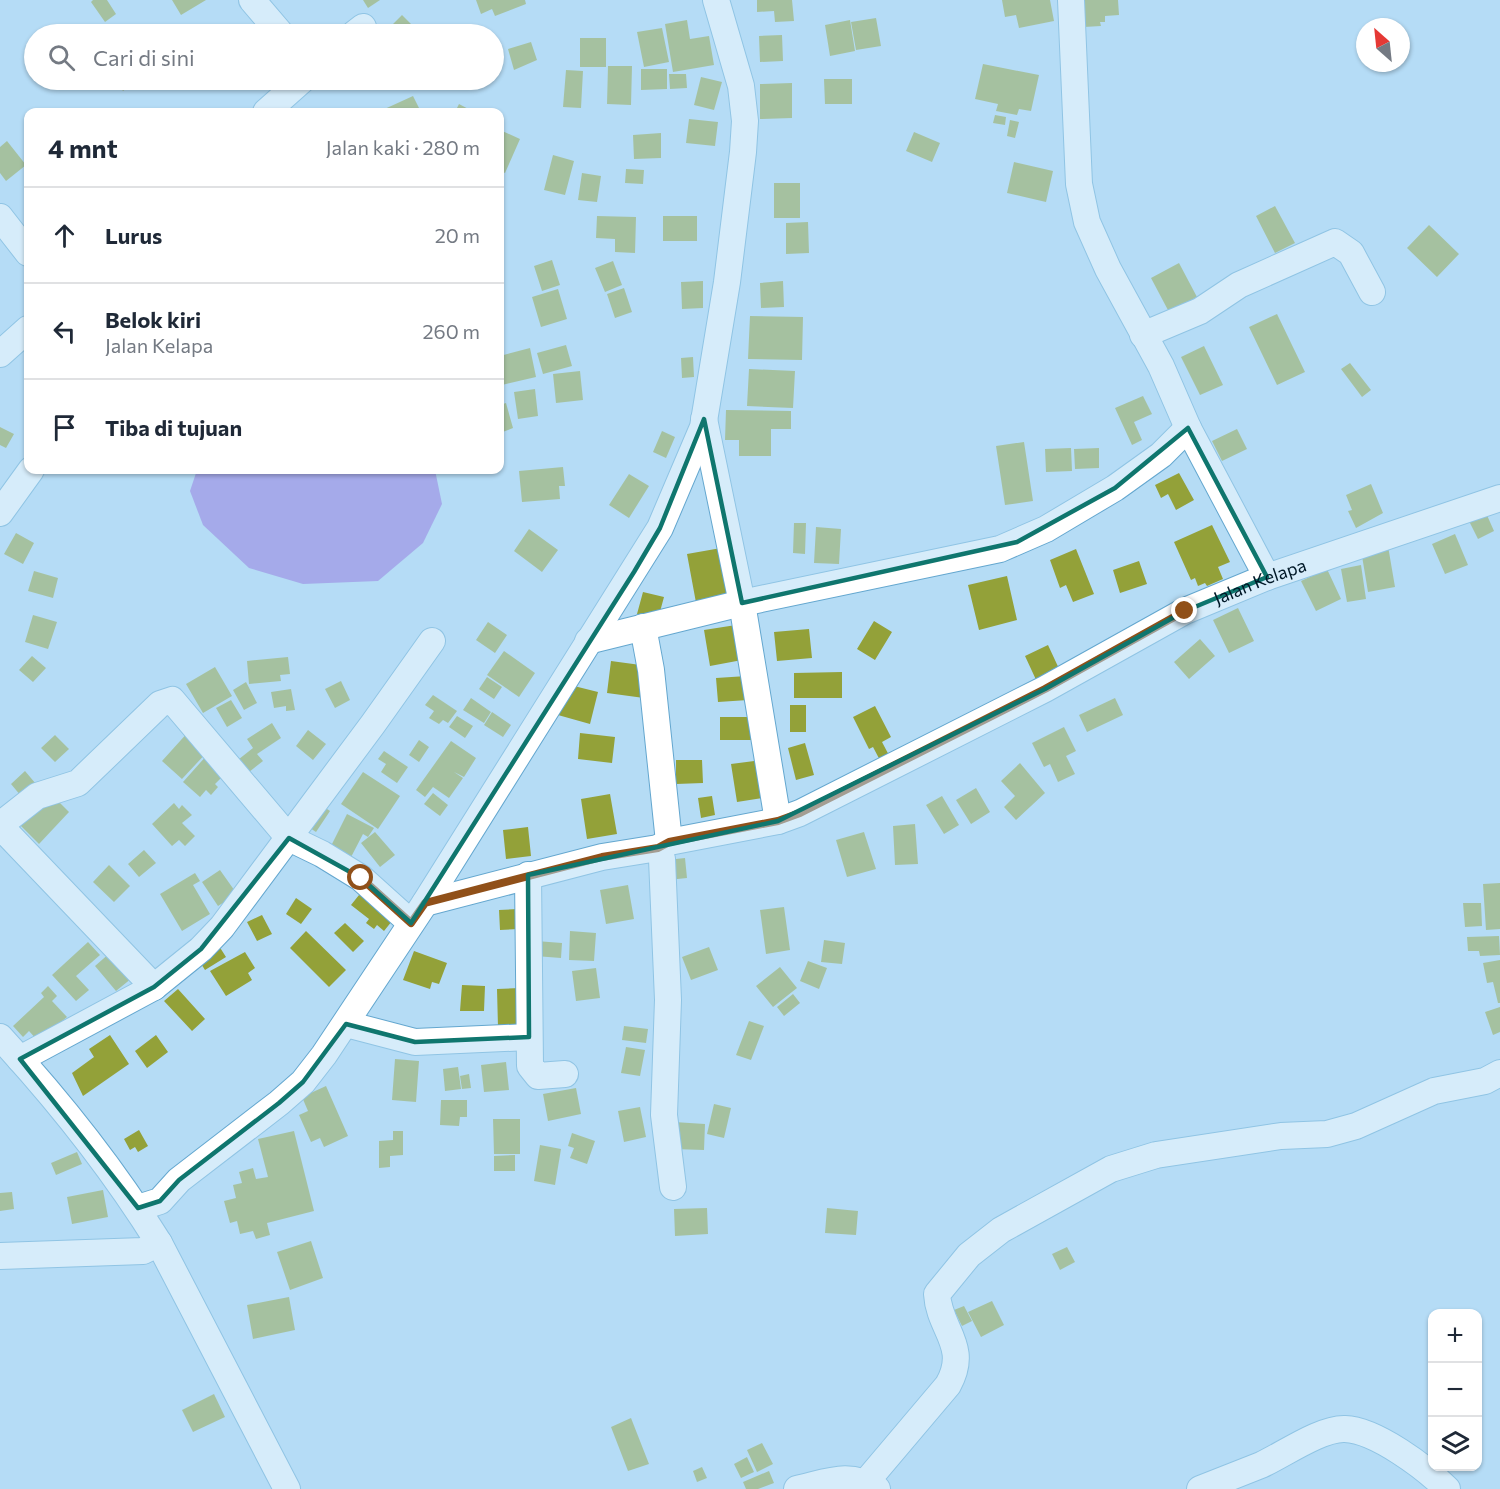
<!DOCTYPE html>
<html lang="id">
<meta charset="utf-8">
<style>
:root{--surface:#fff;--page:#f2f2f3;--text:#1f2937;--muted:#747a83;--line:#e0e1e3}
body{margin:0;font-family:Commissioner,sans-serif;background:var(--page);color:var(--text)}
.controls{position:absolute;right:18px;bottom:18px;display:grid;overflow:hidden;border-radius:12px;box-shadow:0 2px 4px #0004}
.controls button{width:54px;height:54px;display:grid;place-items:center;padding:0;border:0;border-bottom:2px solid var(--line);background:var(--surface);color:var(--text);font:30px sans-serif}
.compass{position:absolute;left:1356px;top:18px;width:54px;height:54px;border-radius:50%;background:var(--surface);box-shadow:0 2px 4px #0004;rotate:333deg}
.stop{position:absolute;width:18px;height:18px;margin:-14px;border:4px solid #905019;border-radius:50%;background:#fff}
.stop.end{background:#905019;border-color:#fff;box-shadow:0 2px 6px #0008}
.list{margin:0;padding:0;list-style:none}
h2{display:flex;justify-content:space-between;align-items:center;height:78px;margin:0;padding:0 24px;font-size:26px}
h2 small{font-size:20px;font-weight:400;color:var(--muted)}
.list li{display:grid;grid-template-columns:39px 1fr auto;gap:18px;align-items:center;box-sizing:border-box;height:96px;padding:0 24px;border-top:2px solid var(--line)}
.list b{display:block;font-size:22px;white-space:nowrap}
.list p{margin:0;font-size:20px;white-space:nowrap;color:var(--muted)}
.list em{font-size:20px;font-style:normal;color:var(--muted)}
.icon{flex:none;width:33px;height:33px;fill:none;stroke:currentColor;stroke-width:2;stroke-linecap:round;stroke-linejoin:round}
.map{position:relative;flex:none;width:1500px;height:1489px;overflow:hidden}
.search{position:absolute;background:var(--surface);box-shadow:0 2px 4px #0004;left:24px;top:24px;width:480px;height:66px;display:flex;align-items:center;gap:15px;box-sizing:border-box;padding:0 21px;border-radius:33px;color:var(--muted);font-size:22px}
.panel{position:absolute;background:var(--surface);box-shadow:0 2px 4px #0004;left:24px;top:108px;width:480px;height:366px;border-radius:12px}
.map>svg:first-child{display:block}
.water{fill:#926edb}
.building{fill:#93a139}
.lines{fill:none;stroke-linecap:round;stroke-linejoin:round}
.minor-casing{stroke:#64a7cf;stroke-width:28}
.minor{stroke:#fff;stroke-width:26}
.route{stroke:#905019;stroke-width:8}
.marked{fill:none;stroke:#0f766e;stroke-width:4.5;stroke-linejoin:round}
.labels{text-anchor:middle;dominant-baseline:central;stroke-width:5;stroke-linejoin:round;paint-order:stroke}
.street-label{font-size:18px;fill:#001827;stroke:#cde7f8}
</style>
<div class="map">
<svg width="1500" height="1489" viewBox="0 0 1500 1489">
<rect width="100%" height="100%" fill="#b5dcf5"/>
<path class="water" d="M197,470h238l7,34 -19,39 -45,38 -75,3 -54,-16 -46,-43 -13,-34z"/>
<path class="building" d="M93,0h14l9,14 -11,8 -14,-20z
M172,0h34l-25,15z
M363,0h17l-12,8z
M476,0h49l1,4 -31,12 -3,-7 -11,5z
M757,0h35l2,21 -19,1 -1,-11 -17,1z
M1002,0h48l4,21 -35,7 -3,-13 -11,2z
M1084,0h34l1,15 -14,1v6h-5l1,4 -17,1z
M402,15l16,16 -3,3h-14l-9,-9z
M876,18l5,28 -25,4 -5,-28z
M687,20l3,19 19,-3 5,29 -41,7 -8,-48z
M850,20l5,31 -25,5 -5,-31z
M662,28l7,34 -25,5 -7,-35z
M782,35l1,26 -23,1 -1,-26z
M580,38h26v29h-26z
M531,42l6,18 -23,10 -6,-21z
M983,64l56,11 -8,36 -12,-2 -2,6 -21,-4 2,-7 -23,-5z
M608,66h24l-1,39 -24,-1z
M641,69h26v20l-26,1z
M566,70l17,1 -2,37 -18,-1z
M669,74h17l1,14 -17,1z
M701,77l21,5 -8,28 -20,-5z
M824,79h28v25h-27z
M115,80h23l-15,11z
M792,83v35l-32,1v-35z
M413,96l8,16h-43z
M459,104l15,8h-19z
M995,115l11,2 -1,8 -12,-2z
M689,119l29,3 -3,24 -29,-3z
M1010,120l9,2 -4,16 -8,-2z
M500,130l20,9 -15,34 -5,-2z
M914,132l26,11 -8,19 -26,-11z
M661,133v25l-27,1 -1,-24z
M7,141l19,24 -20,16 -6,-8v-26z
M553,155l21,6 -9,34 -21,-5z
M1014,162l39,9 -7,31 -39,-9z
M626,169l18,1 -1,14 -18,-1z
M582,173l19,3 -4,26 -19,-2z
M774,183h26v35h-26z
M1275,206l20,37 -20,10 -19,-37z
M597,216l39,1 -1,36 -20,-1v-13l-19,-1z
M663,216h34v25h-34z
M808,222l1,31 -23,1v-31z
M1429,225l30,29 -22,23 -30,-29z
M552,260l8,25 -18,6 -8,-25z
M613,261l9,24 -17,7 -10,-24z
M1179,263l18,34 -28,15 -18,-34z
M703,281v27l-21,1 -1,-27z
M783,281l1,26 -23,1 -1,-25z
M624,288l8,24 -17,6 -8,-24z
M558,289l9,30 -26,8 -9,-30z
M1277,314l28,58 -28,13 -28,-58z
M750,316l53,1 -1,43 -54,-1z
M566,345l6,21 -29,8 -6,-21z
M1204,346l19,39 -23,10 -19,-38z
M530,348l6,29 -34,8 -2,-29z
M693,357l1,20 -12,1 -1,-20z
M1350,363l21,27 -9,7 -21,-28z
M749,369l46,2 -2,37 -46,-2z
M580,371l3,29 -27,3 -3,-29z
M535,389l3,27 -20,3 -4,-27z
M1143,396l9,18 -18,8 8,18 -10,5 -17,-37z
M506,403l7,25 -13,5v-28z
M726,410l65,1v18h-20v27h-32v-16h-14z
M0,427l14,7 -8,14 -6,-3z
M1237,429l10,20 -25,12 -10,-20z
M662,431l13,6 -9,21 -13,-6z
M1024,442l9,59 -28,4 -9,-59z
M1071,448l1,23 -26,1 -1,-23z
M1099,448v20l-24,1 -1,-20z
M563,467l2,19h-6l1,13 -38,3 -3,-31z
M1179,473l15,27 -18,10 -8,-16 -7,4 -6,-13z
M629,474l20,12 -20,32 -20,-13z
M1371,484l12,29 -27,15 -8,-17 4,-1 -6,-15z
M1486,513l8,18 -16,8 -9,-18z
M794,523h12l-1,31 -12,-1z
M1212,525l18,37 -12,5 5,12 -16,7 -2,-3 -7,3 -3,-8 -4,2 -17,-38z
M816,527l25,2 -2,35 -25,-1z
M529,529l29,21 -16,22 -28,-21z
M16,533l18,10 -11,21 -19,-10z
M1455,534l13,31 -23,9 -13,-30z
M1388,546l7,41 -27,5 -7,-42z
M721,548l10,53 -34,7 -10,-54z
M1076,549l18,45 -21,8 -7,-17 -6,3 -10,-28z
M1139,561l8,23 -27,9 -7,-23z
M1361,565l5,34 -19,3 -6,-33z
M1327,569l14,30 -25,12 -15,-30z
M34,571l24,7 -5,20 -25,-7z
M1007,576l10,44 -38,10 -11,-45z
M643,592l21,5 -6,22 -21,-5z
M1238,608l16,33 -25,12 -16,-33z
M33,615l24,7 -9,27 -23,-7z
M874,621l18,11 -17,28 -18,-11z
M488,622l19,13 -12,18 -19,-13z
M736,625l6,35 -32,6 -6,-36z
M809,629l3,29 -35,3 -3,-29z
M1200,639l15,17 -26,23 -15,-17z
M1048,645l13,28 -23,11 -13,-28z
M504,651l31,22 -16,24 -32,-22z
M32,656l14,12 -13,14 -14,-12z
M288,657l2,17 -10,1 1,6 -32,3 -2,-23z
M611,661l37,5 -4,32 -37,-5z
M215,667l17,29 -29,17 -17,-29z
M842,672v26h-48v-25z
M747,676l1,24 -30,2 -2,-24z
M487,677l15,10 -8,12 -15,-10z
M341,681l9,19 -15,8 -10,-19z
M246,682l11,21 -13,7 -11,-20z
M566,684l32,8 -8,32 -32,-9z
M291,689l4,21 -9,1v-5l-12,2 -3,-16z
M433,695l24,16 -9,12 -5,-3 -4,4 -10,-6 5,-7 -9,-6z
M471,698l20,14 -7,11 -21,-13z
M1115,698l8,17 -36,17 -8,-17z
M231,700l11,18 -15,9 -11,-19z
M790,705h16v27h-16z
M875,706l16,31 -9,5 10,19 -9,5 -10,-19 -4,2 -16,-32z
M492,712l19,13 -8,12 -19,-12z
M457,716l16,10 -8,12 -16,-11z
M720,717h32v23h-32z
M272,723l9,15 -24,16 6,7 -19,15 -10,-13 19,-15 -6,-9z
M1064,727l12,24 -10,5 9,18 -17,8 -8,-18 -6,3 -12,-24z
M190,730l20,19 -28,30 -20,-18z
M308,730l18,14 -13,16 -17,-14z
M580,733l35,4 -3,26 -34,-4z
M55,735l14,14 -14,13 -14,-14z
M419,740l10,7 -10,15 -10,-7z
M451,741l25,17 -12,19 -10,-5 9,6 -14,20 -16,-11 -8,10 -9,-7z
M805,743l9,32 -18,5 -8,-32z
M384,751l24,16 -11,16 -16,-11 5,-8 -8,-5z
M208,754l17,14 -7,7 3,3 -6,6 3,3 -7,8 -5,-5 -6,7 -17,-15z
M676,760h26l1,23 -27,1z
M762,760l6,37 -31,5 -6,-38z
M1020,763l25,30 -29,27 -12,-13 11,-11 -14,-15z
M25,771l11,13 -15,12 -10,-12z
M363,772l37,24 -22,33 -37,-25z
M976,788l14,24 -19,12 -15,-24z
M433,793l15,12 -8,11 -16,-12z
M51,794l18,18 -30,32 -19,-19z
M610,794l7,40 -30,5 -6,-40z
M712,796l3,19 -14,3 -3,-20z
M942,796l17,29 -15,9 -18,-29z
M174,803l5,6 3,-4 10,10 -10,8 13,13 -10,10 -6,-6 -7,6 -20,-22z
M318,803l12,8 -14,21 -12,-8z
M347,814l27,14 -6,9 -5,-3 -14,27 -20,-11z
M915,824l3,40 -23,1 -2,-39z
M528,827l3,29 -25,3 -3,-29z
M375,832l20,23 -15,12 -19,-24z
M864,832l12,37 -29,8 -11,-37z
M144,850l12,13 -17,14 -11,-13z
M685,858l2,20 -19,2 -1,-20z
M109,865l21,21 -16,16 -21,-20z
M220,870l17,24 -19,12 -16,-24z
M195,873l5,8 -7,4 17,29 -28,17 -22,-37z
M1500,883v46l-14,1 -3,-46z
M628,885l6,34 -28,5 -6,-34z
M363,890l33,26 -12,15 -7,-6 -3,4 -8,-6 3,-4 -18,-14z
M296,898l16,11 -11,15 -15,-10z
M1463,903h18l1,23 -17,1z
M784,907l6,43 -24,4 -6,-44z
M518,909l1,20 -19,1 -1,-20z
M262,915l10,19 -15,7 -10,-19z
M345,923l19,18 -11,11 -19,-19z
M306,931l40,39 -17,17 -39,-39z
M570,931l26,2 -2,28 -25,-1z
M1499,936l1,19 -20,1 -1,-5h-11l-1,-14z
M824,940l21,3 -3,21 -21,-2z
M536,941l26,2 -1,15 -26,-2z
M88,942l12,13 -24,21 13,14 -13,11 -24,-26z
M219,946l7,11 -21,13 -7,-11z
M709,947l9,23 -27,10 -9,-23z
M414,951l33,12 -8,21 -7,-2 -2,7 -27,-9z
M111,952l21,26 -16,13 -21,-25z
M245,952l10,16 -7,5 4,7 -26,16 -16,-25z
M1500,960v43h-2l-5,-21 -6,1 -4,-20z
M808,961l19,7 -8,21 -19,-8z
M780,967l17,21 -24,19 -17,-21z
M596,968l4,30 -24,3 -4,-30z
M462,985l23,1 -1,25h-24z
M48,986l9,10 -5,5 15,16 -29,24 -9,-10 -6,6 -10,-11 31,-29 -3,-4z
M520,988l1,38 -23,1 -1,-38z
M178,989l27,30 -13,12 -28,-30z
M793,994l7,9 -16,13 -7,-9z
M1500,1007v25l-7,3 -8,-23z
M749,1021l15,5 -13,34 -15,-5z
M624,1026l24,3 -2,14 -24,-3z
M110,1035l19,29 -46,32 -11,-23 22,-16 -5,-8z
M156,1035l12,17 -21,16 -12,-17z
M626,1047l19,3 -5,26 -19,-3z
M395,1059l24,2 -3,41 -24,-2z
M506,1062l3,28 -25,2 -3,-27z
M458,1067l3,22 -16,2 -2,-22z
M469,1074l2,14 -9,1 -2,-13z
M326,1086l22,50 -24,11 -4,-9 -9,4 -12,-27 9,-4 -6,-14z
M576,1088l5,26 -33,7 -5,-27z
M441,1100h26v17h-7l-1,9 -19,-1z
M714,1104l17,4 -7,30 -17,-4z
M640,1107l6,30 -22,5 -6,-31z
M493,1119h27v35h-26z
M674,1122l31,2 -1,26 -31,-1z
M139,1130l9,16 -10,6 -3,-5 -5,3 -6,-11z
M294,1131l20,80 -47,12 3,12 -14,4 -3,-8 -13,3 -3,-13 -7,2 -6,-22 12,-3 -3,-13 9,-2 -3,-11 14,-4 3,11 12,-2 -10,-38z
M393,1131h10v24l-13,1v11l-11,1v-27l14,-1z
M572,1133l23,8 -8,23 -17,-6 4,-10 -6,-2z
M540,1145l21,4 -6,36 -21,-4z
M77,1152l5,12 -26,11 -5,-12z
M515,1155v16h-21v-15z
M103,1190l5,27 -36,7 -5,-27z
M12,1192l2,17 -14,2v-18z
M707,1208l1,26 -33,2 -1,-27z
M827,1208l31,3 -2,24 -31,-2z
M311,1241l12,37 -33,12 -13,-38z
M1067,1247l8,15 -15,8 -8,-16z
M289,1297l6,33 -42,9 -6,-34z
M992,1301l12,24 -23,12 -13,-25z
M964,1306l8,15 -10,5 -8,-16z
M214,1394l11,23 -32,15 -11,-22z
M631,1418l18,46 -21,7 -17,-44z
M762,1443l11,21 -16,8 -10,-22z
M747,1457l7,15 -13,6 -7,-14z
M702,1467l5,11 -10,4 -4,-11z
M769,1471l5,12 -16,6h-12l-3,-7z"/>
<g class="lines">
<defs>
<g id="minor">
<path d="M252,0l29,34"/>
<path d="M1071,0l8,184 8,38 21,47 53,97 27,62 79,149"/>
<path d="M354,34l9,-7"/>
<path d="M266,112l36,-32"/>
<path d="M0,217l28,36"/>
<path d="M1143,335l57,-24 39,-26 96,-43 16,11 21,39"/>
<path d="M0,354l28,-25"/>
<path d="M704,419l38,184 36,218"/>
<path d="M0,513l31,-43"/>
<path d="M643,627l8,43 18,172"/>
<path d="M588,641l154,-38 258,-54 46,-20 69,-41 46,-33 27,-27"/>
<path d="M0,825l37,-29 41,-13 82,-79 12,-4 117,138 33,16 39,24 50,45"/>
<path d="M0,826l154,161"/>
<path d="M658,848l4,11 6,141 -4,115 9,72"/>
<path d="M528,875l2,191 8,10 27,-2"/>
<path id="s1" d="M425,903l177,-46 56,-9 11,-6 109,-21 22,-8 245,-124 140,-78 82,-34 233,-79"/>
<path d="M346,1024l69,18 114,-5"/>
<path d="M0,1037c59,64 113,132 159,206l128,246"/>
<path d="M20,1059l134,-72 47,-38 21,-22 151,-203 59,-83"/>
<path d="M138,1208l22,-7 19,-21 100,-77 24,-21 21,-27 101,-152 235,-375 43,-101 24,-145 16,-130 2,-31 -4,-35 -25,-86"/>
<path d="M0,1256l143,-5 16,-8"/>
<path d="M866,1482l82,-97c22,-39 -9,-55 -11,-91l32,-39 32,-25 110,-61 45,-14 125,-19 46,-2 29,-8 78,-35 51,-10 15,-8"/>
<path d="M797,1489c31,-7 52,-18 80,0"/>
<path d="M1200,1489c20,-8 41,-16 61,-24 22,-10 60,-37 84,-36 31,1 81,39 102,60"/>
</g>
</defs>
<use href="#minor" class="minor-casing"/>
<use href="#minor" class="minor"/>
</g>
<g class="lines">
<path class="route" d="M361,878l50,45 14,-20 177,-46 56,-9 11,-6 109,-21 22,-8 245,-124 140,-78"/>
</g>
<path d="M0 0H1500V1489H0ZM704,419l38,184 275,-61 98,-54 73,-60 79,149 -82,34 -140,78 -267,132 -250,54 1,162 -114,5 -69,-18 -43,58 -24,21 -100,77 -19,21 -22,7 -118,-149 134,-72 47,-38 88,-111 72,40 50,45 223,-351 26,-44z" fill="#b5dcf5" fill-opacity=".55" fill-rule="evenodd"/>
<path class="marked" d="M704,419l38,184 275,-61 98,-54 73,-60 79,149 -82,34 -140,78 -267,132 -250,54 1,162 -114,5 -69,-18 -43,58 -24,21 -100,77 -19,21 -22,7 -118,-149 134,-72 47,-38 88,-111 72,40 50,45 223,-351 26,-44z"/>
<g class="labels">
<g class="street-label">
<text stroke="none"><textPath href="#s1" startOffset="902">Jalan Kelapa</textPath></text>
</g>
</g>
</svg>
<div class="controls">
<button>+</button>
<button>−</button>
<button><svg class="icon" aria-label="layers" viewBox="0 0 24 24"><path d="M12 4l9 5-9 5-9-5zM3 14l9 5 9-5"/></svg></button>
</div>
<svg class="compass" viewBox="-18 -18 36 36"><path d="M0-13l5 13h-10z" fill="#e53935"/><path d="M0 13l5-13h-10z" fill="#747a83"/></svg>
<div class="stop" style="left:361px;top:878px"></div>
<div class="stop end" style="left:1185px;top:611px"></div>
<div class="search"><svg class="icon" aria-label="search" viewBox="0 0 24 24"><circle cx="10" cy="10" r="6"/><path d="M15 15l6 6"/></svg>Cari di sini</div>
<section class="panel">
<h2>4 mnt<small>Jalan kaki · 280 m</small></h2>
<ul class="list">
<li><svg class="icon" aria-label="ahead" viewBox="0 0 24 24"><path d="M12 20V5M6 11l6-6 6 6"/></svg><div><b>Lurus</b></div><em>20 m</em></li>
<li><svg class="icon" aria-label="left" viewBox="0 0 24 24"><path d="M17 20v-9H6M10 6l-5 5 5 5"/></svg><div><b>Belok kiri</b><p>Jalan Kelapa</p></div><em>260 m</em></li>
<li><svg class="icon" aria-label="arrive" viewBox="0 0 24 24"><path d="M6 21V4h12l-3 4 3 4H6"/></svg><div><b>Tiba di tujuan</b></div></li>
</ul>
</section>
</div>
